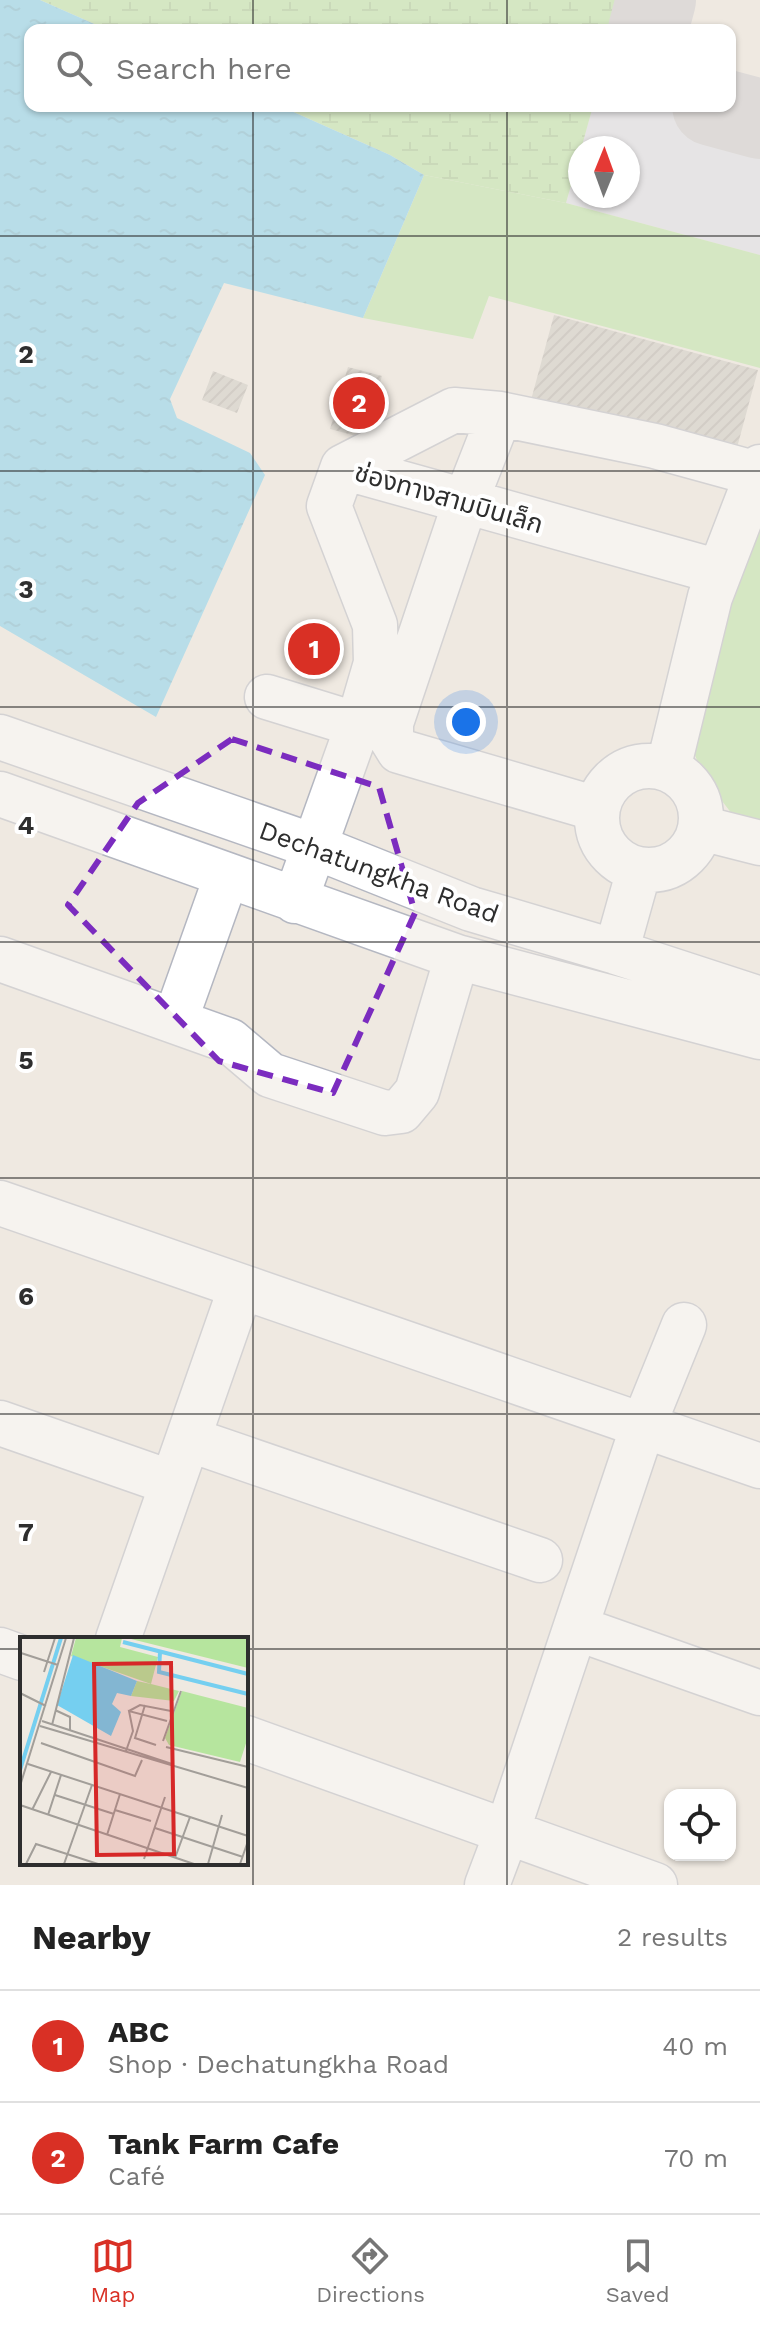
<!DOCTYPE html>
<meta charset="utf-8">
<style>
:root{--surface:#fff;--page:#f6f6f6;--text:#222;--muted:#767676;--line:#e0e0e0;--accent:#d93025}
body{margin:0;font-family:"Work Sans","Noto Sans Thai",sans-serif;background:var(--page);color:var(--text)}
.controls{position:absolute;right:24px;bottom:24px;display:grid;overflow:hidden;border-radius:16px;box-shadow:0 2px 6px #0004}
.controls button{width:72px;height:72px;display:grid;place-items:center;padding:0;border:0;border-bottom:2px solid var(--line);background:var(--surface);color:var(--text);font:40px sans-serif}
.compass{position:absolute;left:568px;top:136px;width:72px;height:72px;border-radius:50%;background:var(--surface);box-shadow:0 2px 6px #0004;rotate:1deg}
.you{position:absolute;left:466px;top:722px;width:28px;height:28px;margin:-20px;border:6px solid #fff;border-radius:50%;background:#1a73e8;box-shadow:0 0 0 12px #1a73e833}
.badge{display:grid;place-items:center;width:52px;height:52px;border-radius:50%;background:var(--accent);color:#fff;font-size:26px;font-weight:700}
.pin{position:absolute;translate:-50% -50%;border:4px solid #fff;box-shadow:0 2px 8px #0006}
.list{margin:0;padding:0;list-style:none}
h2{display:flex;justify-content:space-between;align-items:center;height:104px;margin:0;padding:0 32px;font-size:34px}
h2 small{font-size:26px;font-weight:400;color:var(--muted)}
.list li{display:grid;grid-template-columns:52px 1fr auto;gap:24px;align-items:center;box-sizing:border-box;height:112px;padding:0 32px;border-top:2px solid var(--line)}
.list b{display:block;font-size:30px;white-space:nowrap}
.list p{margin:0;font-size:26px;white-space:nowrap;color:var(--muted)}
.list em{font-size:26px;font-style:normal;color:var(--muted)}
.icon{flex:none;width:44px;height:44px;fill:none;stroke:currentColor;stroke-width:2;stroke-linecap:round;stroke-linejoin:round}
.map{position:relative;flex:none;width:760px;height:1885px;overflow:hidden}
.search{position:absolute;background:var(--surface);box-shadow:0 2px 6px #0004;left:24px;right:24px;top:24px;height:88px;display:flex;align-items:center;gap:20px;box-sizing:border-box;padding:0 28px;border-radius:16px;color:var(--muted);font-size:30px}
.sheet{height:328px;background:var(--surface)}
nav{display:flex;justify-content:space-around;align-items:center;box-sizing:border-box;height:112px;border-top:2px solid var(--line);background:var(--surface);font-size:22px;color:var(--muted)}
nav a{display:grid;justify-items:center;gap:4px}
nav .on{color:var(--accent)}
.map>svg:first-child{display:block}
.airport{fill:#dcdee8}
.grass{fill:#b6e59e}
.wetland{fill:url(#wetland-marsh)}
.water{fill:url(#water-ripples)}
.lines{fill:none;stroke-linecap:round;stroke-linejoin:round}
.taxiway{stroke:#c9c8cc;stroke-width:80}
.building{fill:url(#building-hatch)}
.minor-casing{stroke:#b4b7c1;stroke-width:47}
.minor{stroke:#fff;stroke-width:44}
.marked{fill:none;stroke:#7b2cbf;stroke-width:6;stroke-dasharray:16 10;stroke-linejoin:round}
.grid{fill:none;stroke:#2e2e2e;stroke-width:2;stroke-opacity:0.55}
.labels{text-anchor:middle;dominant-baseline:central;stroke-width:8;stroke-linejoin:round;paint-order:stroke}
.street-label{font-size:26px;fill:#2e2e2e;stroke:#fff}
.inset-river{fill:none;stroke:#75cff0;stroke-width:4}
.inset-road{fill:none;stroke:#a29e99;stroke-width:2}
.view{fill:#d62828;fill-opacity:0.15;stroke:#d62828;stroke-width:4}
.inset-edge{fill:none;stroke:#2e2e2e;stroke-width:4}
.grid-label{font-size:26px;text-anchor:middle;font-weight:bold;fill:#2e2e2e;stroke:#fff;stroke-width:8;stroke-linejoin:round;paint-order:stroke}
</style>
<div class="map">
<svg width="760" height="1885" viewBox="0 0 760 1885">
<defs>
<pattern id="wetland-marsh" width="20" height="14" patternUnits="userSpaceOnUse" patternTransform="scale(2)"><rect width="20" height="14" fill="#b6e59e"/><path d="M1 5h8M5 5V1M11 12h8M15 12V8" fill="none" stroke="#9dc588"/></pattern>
<pattern id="water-ripples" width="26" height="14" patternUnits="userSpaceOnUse" patternTransform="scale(2)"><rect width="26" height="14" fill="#75cff0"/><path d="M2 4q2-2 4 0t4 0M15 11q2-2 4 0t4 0" fill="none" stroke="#66b2ce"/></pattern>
<pattern id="building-hatch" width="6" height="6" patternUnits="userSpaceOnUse" patternTransform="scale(2)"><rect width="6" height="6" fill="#cbc7bf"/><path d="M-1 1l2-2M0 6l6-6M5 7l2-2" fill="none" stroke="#afaba4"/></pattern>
</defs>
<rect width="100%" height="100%" fill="#efe9e1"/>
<path class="airport" d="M622,0h60l-8,30h-60z
M730,89l30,8v158l-194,-52 14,-52v45h48v-48h-47l12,-42h137z"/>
<path class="grass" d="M424,175l142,28 194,52v113l-271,-72 -16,43 -110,-21z
M760,499v323l-28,-8 -29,-38 -13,-34z"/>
<path class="wetland" d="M40,0h582l-8,30h-506z
M280,106h313l-27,97 -142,-28 -34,-20z"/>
<path class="water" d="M0,0h40l68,30h-78v76h250l110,49 34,20 -61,143 -139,-35 -54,116 7,19 73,35 15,22 -109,242 -156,-91z"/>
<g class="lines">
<path class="taxiway" d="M648,30l8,-30
M712,106l48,13"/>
</g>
<path class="building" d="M554,315l204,55 -23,85 -204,-55z
M348,367l34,9 -18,62 -34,-9z
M213,371l35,14 -11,28 -35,-13z"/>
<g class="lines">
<defs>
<path id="minor" d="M500,414l-35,89 -74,220v15l8,13 198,58
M343,467l111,-57 46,4 155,32 102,28
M267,697l91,28
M0,737l313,109 158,63 145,43 144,47
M597 818a52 52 0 1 1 104 0a52 52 0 1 1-104 0Z
M668,769l42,-172 50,-130
M0,794l457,163 303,80
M701,828l59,15
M295,901l63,-176 18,-62 -1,-38 -46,-119 14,-39 376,105
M616,952l23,-82
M0,959l230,82 40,34 115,38 16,-2 16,-19 40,-135
M175,1021l52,-146
M0,1203l760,263
M0,1423l172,60
M188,1439l352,121
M576,1628l184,65
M118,1639l123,-352
M0,1650l22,8
M246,1738l409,147
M487,1885l20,-53 136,-406 41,-101"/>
</defs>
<use href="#minor" class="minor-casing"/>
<use href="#minor" class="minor"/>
</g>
<path d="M0 0H760V1885H0ZM232,739l147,48 36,126 -82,180 -114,-32 -151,-156 70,-102z" fill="#efe9e1" fill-opacity=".55" fill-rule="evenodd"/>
<path class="marked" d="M232,739l147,48 36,126 -82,180 -114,-32 -151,-156 70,-102z"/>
<path class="grid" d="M253,0v30M507,0v30M253,106v1779M507,106v1779M0,236h760M0,471h760M0,707h760M0,942h760M0,1178h760M0,1414h760M0,1649h22M246,1649h514"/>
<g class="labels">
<g class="street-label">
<text transform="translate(449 498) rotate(16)">ช่องทางสามบินเล็ก</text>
<text transform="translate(379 872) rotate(20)">Dechatungkha Road</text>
</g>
</g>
<g transform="translate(20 1637)">
<rect width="228" height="228" fill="#efe9e1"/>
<path d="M117,44l14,3 28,7 -5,10 -43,-5zM162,54l66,17v29l-8,25 -71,-17 -4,-7z" fill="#b6e59e"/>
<path d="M56,1h46l-2,9 38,10 -7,27 -80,-28zM107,1h121v30z" fill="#b6e59e"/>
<path d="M53,18l64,26 -6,15 -14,-3 -5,11 9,8 -10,24 -54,-31z" fill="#75cff0"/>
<path class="inset-river" d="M103,5l125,32M140,15l-1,20 89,22M0,133l41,-132"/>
<path class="inset-road" d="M1,16l37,12M24,35l11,-34M0,56l26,13M125,68l-10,33 21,7M35,73l15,7v14M109,74l11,-6 31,6M22,84l130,43M32,88l22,-87M20,89l208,62M143,104l18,-50M21,106l94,33 7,-16M146,110l82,20M106,114l7,-20 -4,-20 38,10M8,127l220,72M0,149l46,-148M35,158l59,19M0,168l174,59M12,173l19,-38M95,173l36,11M28,178l13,-40M135,191l88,29M87,198l13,-41M155,221l15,-41M124,222l21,-62M6,227l10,-20 62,20M44,227l28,-79M188,227l14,-49M220,227l8,-23"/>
<path class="view" d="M151,26l3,191 -77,1 -3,-191z"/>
<rect width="228" height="228" class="inset-edge"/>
</g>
<g class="grid-label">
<text x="26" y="363">2</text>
<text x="26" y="598">3</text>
<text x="26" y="834">4</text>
<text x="26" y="1069">5</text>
<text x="26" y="1305">6</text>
<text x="26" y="1541">7</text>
</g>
</svg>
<div class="controls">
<button><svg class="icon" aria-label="locate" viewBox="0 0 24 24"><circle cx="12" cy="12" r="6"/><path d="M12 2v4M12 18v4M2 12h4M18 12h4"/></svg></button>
</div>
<svg class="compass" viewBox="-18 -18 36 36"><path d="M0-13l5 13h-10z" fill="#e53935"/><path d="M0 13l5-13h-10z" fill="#767676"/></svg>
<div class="you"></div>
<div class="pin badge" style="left:314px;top:649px">1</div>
<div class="pin badge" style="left:359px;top:403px">2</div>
<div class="search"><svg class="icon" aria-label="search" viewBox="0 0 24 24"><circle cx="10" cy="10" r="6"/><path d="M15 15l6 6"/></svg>Search here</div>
</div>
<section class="sheet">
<h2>Nearby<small>2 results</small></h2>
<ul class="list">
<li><span class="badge">1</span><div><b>ABC</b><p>Shop · Dechatungkha Road</p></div><em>40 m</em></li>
<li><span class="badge">2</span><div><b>Tank Farm Cafe</b><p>Café</p></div><em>70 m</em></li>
</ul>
</section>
<nav>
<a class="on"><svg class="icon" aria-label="map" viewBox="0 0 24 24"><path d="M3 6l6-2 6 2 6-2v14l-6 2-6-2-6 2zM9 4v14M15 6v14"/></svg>Map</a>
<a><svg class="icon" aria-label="directions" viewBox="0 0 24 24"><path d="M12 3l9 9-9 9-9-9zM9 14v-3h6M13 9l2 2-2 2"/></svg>Directions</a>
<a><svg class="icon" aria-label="saved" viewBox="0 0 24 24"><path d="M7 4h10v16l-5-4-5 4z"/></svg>Saved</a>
</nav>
